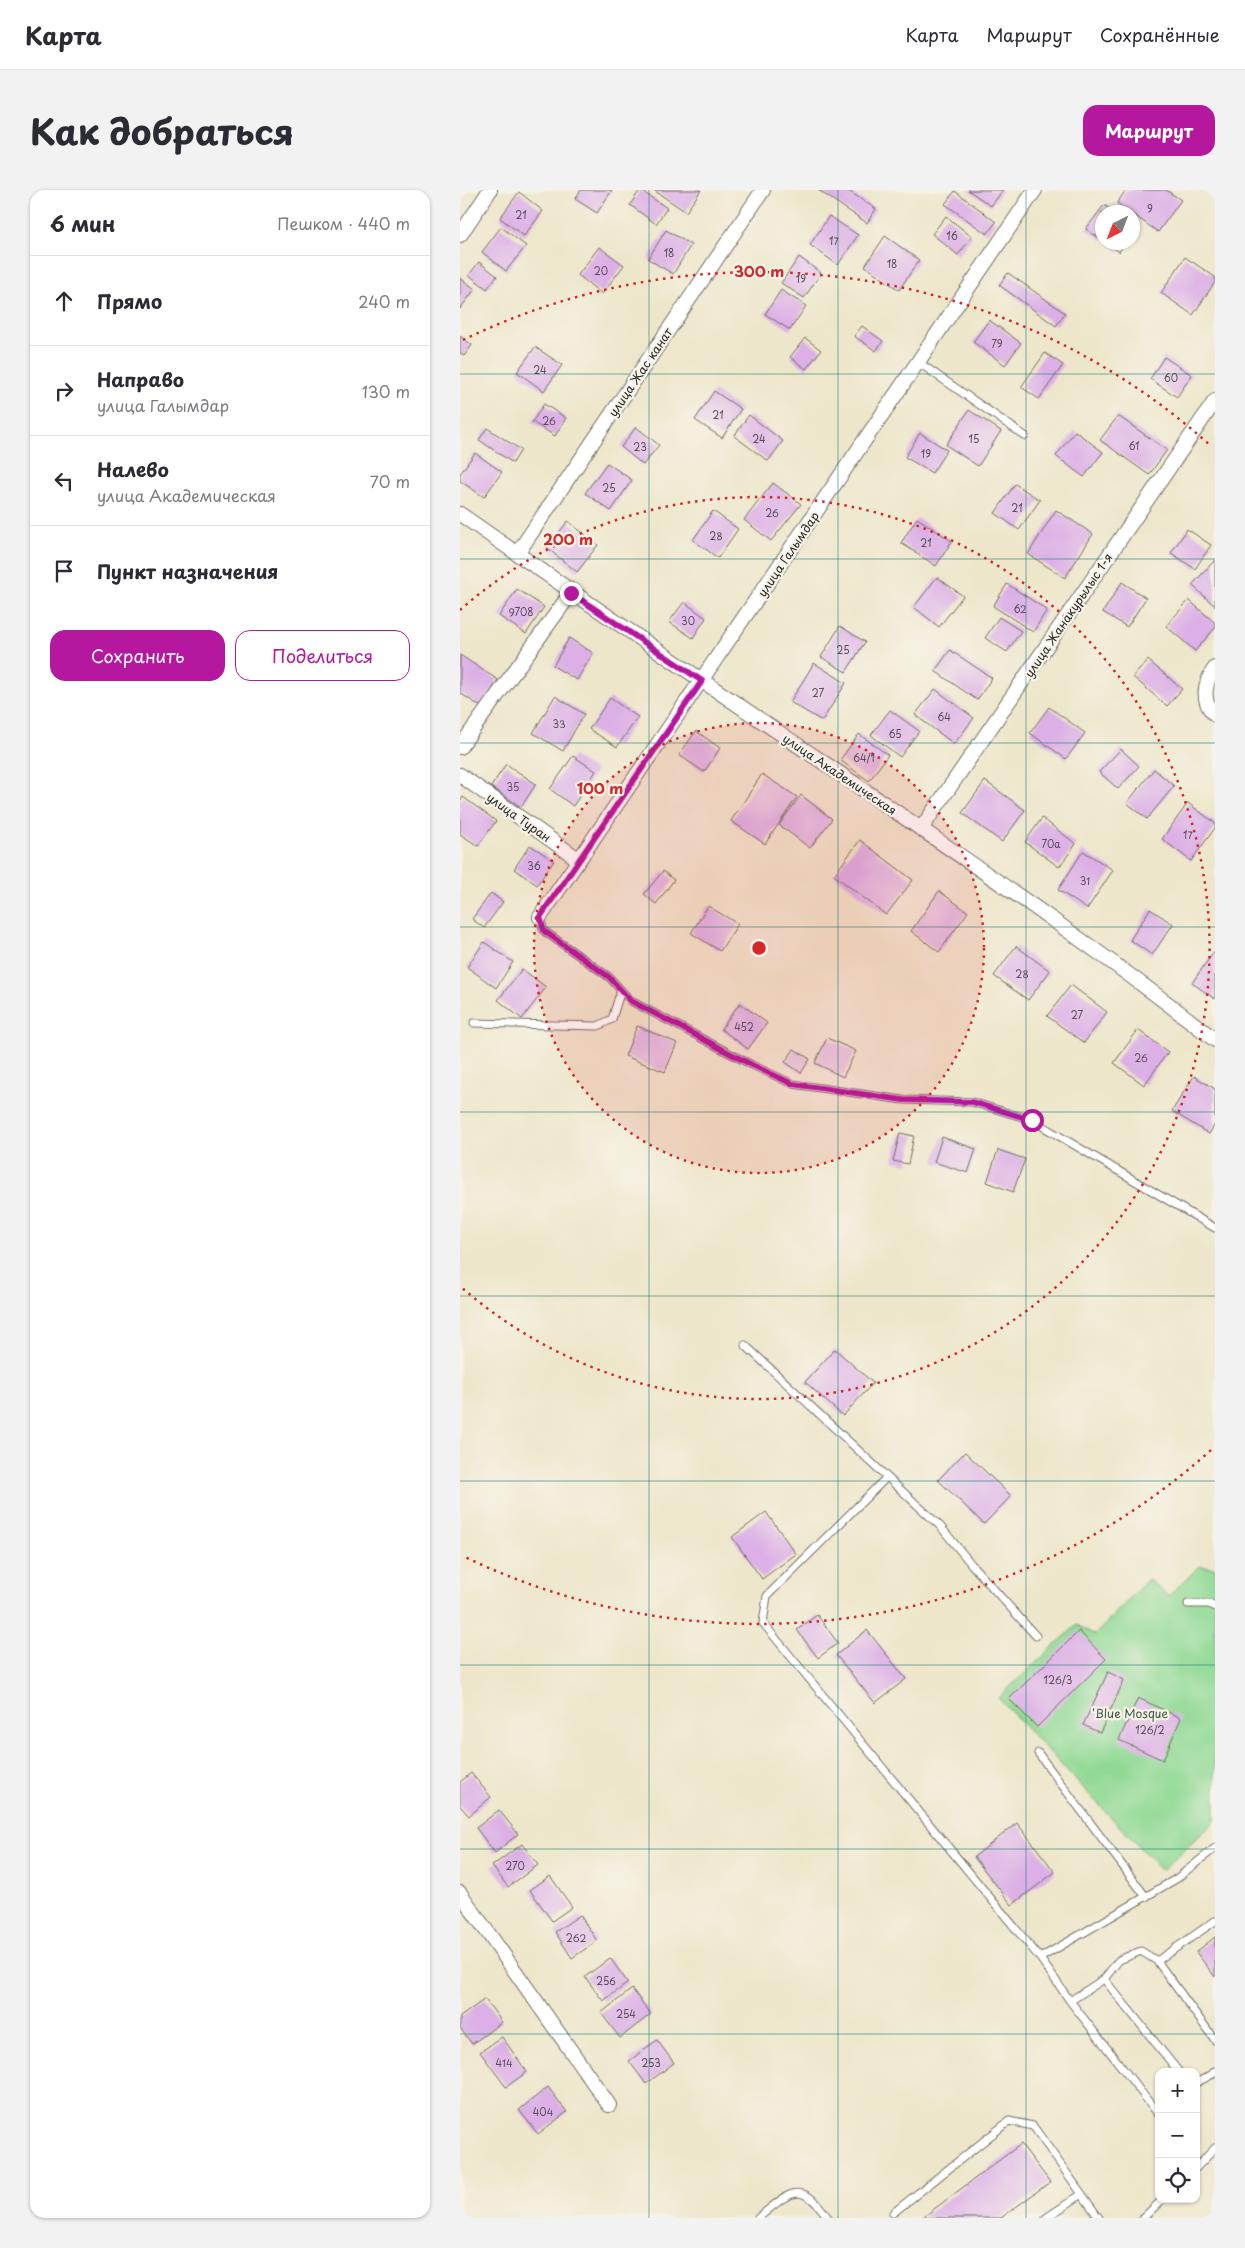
<!DOCTYPE html>
<html lang="ru">
<meta charset="utf-8">
<style>
:root{--surface:#fff;--page:#f2f2f3;--text:#2b2b33;--muted:#7c7c81;--line:#e1e1e2;--accent:#b5179e}
body{margin:0;font-family:"Playpen Sans",sans-serif;background:var(--page);color:var(--text)}
.controls{position:absolute;right:15px;bottom:15px;display:grid;overflow:hidden;border-radius:10px;box-shadow:0 1px 4px #0004}
.controls button{width:45px;height:45px;display:grid;place-items:center;padding:0;border:0;border-bottom:1px solid var(--line);background:var(--surface);color:var(--text);font:25px sans-serif}
.compass{position:absolute;left:635px;top:15px;width:45px;height:45px;border-radius:50%;background:var(--surface);box-shadow:0 1px 4px #0004;rotate:222deg}
.stop{position:absolute;width:15px;height:15px;margin:-11px;border:4px solid #b5179e;border-radius:50%;background:#fff}
.stop.end{background:#b5179e;border-color:#fff;box-shadow:0 1px 5px #0008}
.list{margin:0;padding:0;list-style:none}
h2{display:flex;justify-content:space-between;align-items:center;height:65px;margin:0;padding:0 20px;font-size:21px}
h2 small{font-size:16px;font-weight:400;color:var(--muted)}
.list li{display:grid;grid-template-columns:32px 1fr auto;gap:15px;align-items:center;box-sizing:border-box;height:90px;padding:0 20px;border-top:1px solid var(--line)}
.list b{display:block;font-size:19px;white-space:nowrap}
.list p{margin:0;font-size:16px;white-space:nowrap;color:var(--muted)}
.list em{font-size:16px;font-style:normal;color:var(--muted)}
.actions{display:flex;gap:10px;padding:15px 20px}
.actions a{flex:1;padding:11px 0;border:1px solid var(--accent);border-radius:15px;text-align:center;font-size:18px;color:var(--accent)}
.actions .main{background:var(--accent);color:#fff}
.icon{flex:none;width:28px;height:28px;fill:none;stroke:currentColor;stroke-width:2;stroke-linecap:round;stroke-linejoin:round}
.map{position:relative;flex:none;width:755px;height:2028px;overflow:hidden;border-radius:15px}
header{display:flex;align-items:center;gap:30px;box-sizing:border-box;height:70px;padding:0 25px;background:var(--surface);border-bottom:1px solid var(--line)}
header strong{font-size:24px}
nav{display:flex;gap:28px;margin-inline-start:auto;font-size:18px}
.intro{display:flex;align-items:center;justify-content:space-between;box-sizing:border-box;height:120px;padding:0 30px}
h1{margin:0;font-size:35px}
.button{padding:12px 22px;border-radius:15px;background:var(--accent);color:#fff;font-size:18px;font-weight:700}
main{display:flex;gap:30px;padding:0 30px}
aside{flex:1;background:var(--surface);border-radius:15px;box-shadow:0 1px 4px #0004}
.map>svg:first-child{display:block}
.green{fill:#90d994;stroke:#5e8260}
.building{fill:#dcb0e6}
.lines{fill:none;stroke-linecap:round;stroke-linejoin:round}
.lane-casing{stroke:#6f6c63;stroke-width:9}
.street-casing{stroke:#6f6c63;stroke-width:16}
.lane{stroke:#fff;stroke-width:7}
.street{stroke:#fff;stroke-width:14}
.route{stroke:#b5179e;stroke-width:6}
.grid{fill:none;stroke:#0f766e;stroke-width:1;stroke-opacity:0.55}
.ring{fill:none;stroke:#d62828;stroke-width:2.5;stroke-dasharray:2.5 5}
.labels{text-anchor:middle;dominant-baseline:central;stroke-width:4.5;stroke-linejoin:round;paint-order:stroke}
.number-label{font-size:10px;fill:#574c5a}
.street-label{font-size:12px;fill:#2b2b2b;stroke:#f7f3e8}
.park-label{font-size:12px;fill:#445645;stroke:#f7f3e8}
.centre{fill:#d62828;stroke:#f7f3e8;stroke-width:2.5}
.ring-label{font-size:15px;text-anchor:middle;font-weight:bold;fill:#d62828;stroke:#f7f3e8;stroke-width:4.5;stroke-linejoin:round;paint-order:stroke}
</style>
<header>
<strong>Карта</strong>
<nav><a>Карта</a><a>Маршрут</a><a>Сохранённые</a></nav>
</header>
<div class="intro"><h1>Как добраться</h1><a class="button">Маршрут</a></div>
<main>
<aside>
<h2>6 мин<small>Пешком · 440 m</small></h2>
<ul class="list">
<li><svg class="icon" aria-label="ahead" viewBox="0 0 24 24"><path d="M12 20V5M6 11l6-6 6 6"/></svg><div><b>Прямо</b></div><em>240 m</em></li>
<li><svg class="icon" aria-label="right" viewBox="0 0 24 24"><path d="M7 20v-9h11M14 6l5 5-5 5"/></svg><div><b>Направо</b><p>улица Галымдар</p></div><em>130 m</em></li>
<li><svg class="icon" aria-label="left" viewBox="0 0 24 24"><path d="M17 20v-9H6M10 6l-5 5 5 5"/></svg><div><b>Налево</b><p>улица Академическая</p></div><em>70 m</em></li>
<li><svg class="icon" aria-label="arrive" viewBox="0 0 24 24"><path d="M6 21V4h12l-3 4 3 4H6"/></svg><div><b>Пункт назначения</b></div></li>
</ul>
<div class="actions"><a class="main">Сохранить</a><a>Поделиться</a></div>
</aside>
<div class="map">
<svg width="755" height="2028" viewBox="0 0 755 2028">
<rect width="100%" height="100%" fill="#f7f3e8"/>
<filter id="ink" filterUnits="userSpaceOnUse"><feTurbulence type="fractalNoise" baseFrequency=".02" numOctaves="2"/><feDisplacementMap in="SourceGraphic" scale="10" xChannelSelector="R" yChannelSelector="G"/><feConvolveMatrix kernelMatrix="1 2 1 2 8 2 1 2 1" color-interpolation-filters="sRGB"/></filter>
<filter id="wash" filterUnits="userSpaceOnUse"><feTurbulence type="fractalNoise" baseFrequency=".0096" numOctaves="4" result="noise"/><feDisplacementMap in="SourceGraphic" scale="20" xChannelSelector="R" yChannelSelector="G"/><feGaussianBlur stdDeviation="1.12" result="paint"/><feColorMatrix in="noise" values="0 0 0 0 0 0 0 0 0 0 0 0 0 0 0 0 0 1.4 0 .05"/><feComposite in="paint" operator="in"/></filter>
<g filter="url(#wash)">
<rect width="100%" height="100%" fill="#ede6ca"/>
<path class="green" d="M740,1376l15,2v253l-53,50 -164,-173 79,-73 18,10 53,-56 20,17z"/>
<g id="blocks">
<path class="building" d="M121,0h31l-15,23 -22,-14z
M180,0l27,18 -11,16 -26,-19z
M195,0h46l-15,22 -31,-21z
M358,0h29l29,19 -9,14z
M508,0h35l-12,16z
M666,0h40l15,10 -23,32 -41,-29z
M495,1l41,31 -9,12 -42,-30z
M59,2l24,19 -19,25 -24,-18z
M644,15l11,7h-13v28l-16,-11z
M369,26l29,19 -20,30 -28,-20z
M486,26l26,21 -14,18 -26,-21z
M41,37l25,19 -20,25 -24,-19z
M206,40l25,15 -18,29 -25,-15z
M425,46l34,24 -20,30 -34,-24z
M646,52h19l-6,10z
M139,57l25,18 -22,29 -24,-19z
M339,67l22,16 -17,25 -23,-15z
M725,67l30,20v5l-22,33 -32,-22z
M19,72l18,14 -10,13 -18,-14z
M548,83l57,40 -9,13 -57,-41z
M0,88l15,11 -15,20z
M321,100l25,16 -16,24 -25,-16z
M529,130l32,23 -16,22 -32,-23z
M402,136l21,15 -7,10 -22,-15z
M0,146l12,9 -8,11 -4,-3z
M345,148l16,12 -15,19 -16,-12z
M75,157l27,18 -18,26 -27,-19z
M585,163l18,12 -24,34 -18,-12z
M704,167l28,18 -15,22 -27,-18z
M254,201l27,18 -19,29 -27,-18z
M84,214l22,14 -11,18 -23,-14z
M509,220l32,21 -23,35 -32,-21z
M289,225l34,26 -15,20 -34,-25z
M658,226l49,34 -18,25 -49,-35z
M176,237l23,18 -16,20 -22,-18z
M27,238l34,22 -8,13 -34,-23z
M615,241l28,21 -19,25 -28,-21z
M460,243l27,17 -15,23 -27,-16z
M15,263l27,19 -18,25 -24,-16v-7z
M147,273l25,17 -21,31 -26,-18z
M313,293l28,21 -30,37 -27,-21z
M555,294l25,16 -21,30 -24,-17z
M596,320l37,24 -28,44 -37,-24z
M253,321l25,18 -20,29 -25,-18z
M457,328l35,23 -16,25 -35,-23z
M108,331l30,24 -21,27 -30,-24z
M727,339l24,16 -16,24 -24,-16z
M755,370v46l-23,-21z
M477,387l26,19 -24,31 -25,-20z
M662,392l24,16 -19,29 -24,-15z
M547,394l40,26 -14,22 -40,-26z
M57,399l27,18 -18,27 -27,-18z
M729,410l26,23v5l-20,23 -29,-25z
M224,412l22,16 -13,20 -24,-16z
M539,427l22,14 -14,21 -22,-14z
M380,436l25,16 -19,30 -25,-15z
M109,448l24,15 -16,27 -24,-14z
M490,460l42,28 -15,22 -42,-29z
M0,465l38,25 -17,27 -21,-14z
M688,470l34,29 -15,17 -34,-29z
M354,473l32,20 -24,38 -32,-19z
M475,499l39,29 -20,26 -39,-29z
M95,506l29,18 -21,37 -30,-18z
M150,508l28,19 -21,30 -28,-18z
M589,517l36,26 -19,26 -36,-26z
M430,520l29,21 -19,26 -29,-22z
M236,541l24,17 -16,24 -25,-17z
M399,544l29,21 -19,26 -29,-21z
M661,559l18,17 -21,23 -19,-17z
M113,566l23,15 -23,35 -23,-17z
M46,574l30,20 -15,23 -30,-20z
M694,579l20,17 -27,33 -20,-16z
M302,584l35,23 -32,47 -34,-23z
M525,591l40,29 -23,32 -40,-29z
M341,605l31,24 -22,29 -31,-23z
M3,607l33,24 -18,25 -18,-12v-32z
M728,613l27,20v5l-24,33 -29,-22z
M582,628l34,26 -17,23 -34,-25z
M400,650l53,40 -27,35 -52,-40z
M70,655l24,16 -17,24 -23,-16z
M623,661l30,19 -26,39 -29,-19z
M203,681l11,9 -18,24 -12,-10z
M479,701l29,21 -29,40 -28,-21z
M31,703l12,9 -19,26 -12,-9z
M248,716l30,18 -18,27 -29,-18z
M690,719l23,15 -21,31 -22,-15z
M24,752l29,20 -17,26 -29,-21z
M556,756l34,25 -22,29 -34,-24z
M753,763l2,1v45l-23,-16z
M62,779l24,18 -24,32 -24,-19z
M611,795l36,27 -23,31 -37,-27z
M280,813l27,20 -19,26 -27,-20z
M177,836l40,17 -12,29 -40,-16z
M678,840l30,22 -24,33 -30,-22z
M367,848l29,13 -13,26 -28,-14z
M334,859l16,10 -9,14 -16,-11z
M734,886l21,13v35l-6,10 -37,-23z
M440,943l14,3 -6,28 -15,-3z
M482,947l34,12 -8,24 -34,-11z
M538,960l27,9 -12,33 -26,-10z
M375,1159l38,34 -30,33 -38,-34z
M505,1262l46,44 -27,28 -46,-44z
M306,1322l30,42 -34,25 -30,-42z
M357,1425l21,28 -20,15 -21,-28z
M407,1440l39,49 -31,24 -39,-48z
M619,1441l27,28 -69,68 -28,-28z
M648,1482l16,8 -24,53 -17,-8z
M678,1508l43,20 -18,42 -44,-20z
M11,1583l20,24 -22,19 -9,-10v-24z
M39,1620l19,24 -23,19 -19,-25z
M557,1633l38,49 -43,33 -38,-48z
M62,1654l16,21 -30,22 -16,-21z
M90,1686l22,31 -20,14 -22,-31z
M120,1725l17,26 -25,17 -17,-26z
M755,1747v40l-19,-25z
M150,1768l18,25 -25,18 -18,-24z
M172,1799l19,25 -31,24 -19,-25z
M25,1809l17,23 -30,22 -12,-16v-11z
M42,1847l25,35 -21,15 -26,-35z
M197,1850l17,23 -28,21 -17,-23z
M88,1897l19,25 -29,22 -19,-24z
M561,1954l29,38 -49,36h-79z"/>
</g>
</g>
<g filter="url(#ink)">
<use href="#blocks" fill-opacity="0" stroke="#6f6c63" stroke-width="1"/>
<g class="lines">
<defs>
<path id="lane" d="M458,172l107,74
M80,727l4,14 65,46 22,24 121,64 41,19 110,16 69,2 60,18 183,108
M14,833l124,3 14,-7 9,-29
M285,1155l142,132
M728,1414h21l6,3
M576,1446l-64,-71 -32,-39 -53,-49 -120,119 -4,27 277,335 30,43 89,114
M578,1563l108,144
M580,1768l136,-79 39,-31
M697,1771l58,-40
M610,1811l34,-22
M719,1882l-75,-93 15,-19 22,-9 16,10 58,79
M736,1893l15,-8 4,-4
M736,1978l19,-20
M433,2023l116,-92 24,5 66,92
M298,2028c31,-25 43,-40 70,0
M586,2028l36,-24
M683,2028l20,-19"/>
<path id="street" d="M0,45l30,-45
M0,324c126,88 254,175 382,261 126,86 253,171 373,265
M57,364l246,-364
M755,478c-11,15 -14,34 0,47
M0,557l111,-154
M0,585l118,84
M461,639l294,-428
M80,727l495,-727
M0,1703l149,212"/>
</defs>
<use href="#lane" class="lane-casing"/>
<use href="#street" class="street-casing"/>
<use href="#lane" class="lane"/>
<use href="#street" class="street"/>
</g>
</g>
<g class="lines" filter="url(#ink)">
<path class="route" d="M111,403l131,88 -162,236 4,14 65,46 22,24 121,64 41,19 110,16 69,2 60,18"/>
</g>
<path class="grid" d="M189,0v2028M378,0v2028M566,0v2028M0,184h755M0,369h755M0,553h755M0,737h755M0,922h755M0,1106h755M0,1291h755M0,1475h755M0,1659h755M0,1844h755"/>
<circle cx="299" cy="758" r="225" fill="#d62828" fill-opacity=".12"/>
<g class="ring">
<circle cx="299" cy="758" r="225"/>
<path d="M0 420A451 451 0 1 1 0 1096"/>
<path d="M751 1260A676 676 0 0 1 3 1366M3 150A676 676 0 0 1 751 256"/>
</g>
<g class="labels">
<g class="number-label">
<text x="690" y="18">9</text>
<text x="61" y="24">21</text>
<text x="492" y="45">16</text>
<text x="374" y="50">17</text>
<text x="209" y="62">18</text>
<text x="432" y="73">18</text>
<text x="141" y="80">20</text>
<text x="341" y="88">19</text>
<text x="537" y="153">79</text>
<text x="80" y="179">24</text>
<text x="711" y="187">60</text>
<text x="258" y="224">21</text>
<text x="89" y="230">26</text>
<text x="299" y="248">24</text>
<text x="514" y="248">15</text>
<text x="674" y="255">61</text>
<text x="180" y="256">23</text>
<text x="466" y="263">19</text>
<text x="149" y="297">25</text>
<text x="557" y="317">21</text>
<text x="312" y="322">26</text>
<text x="256" y="345">28</text>
<text x="466" y="352">21</text>
<text x="560" y="418">62</text>
<text x="61" y="421">9708</text>
<text x="228" y="430">30</text>
<text x="383" y="459">25</text>
<text x="358" y="502">27</text>
<text x="484" y="526">64</text>
<text x="99" y="533">33</text>
<text x="435" y="543">65</text>
<text x="404" y="567">64/1</text>
<text x="53" y="596">35</text>
<text x="728" y="644">17</text>
<text x="591" y="653">70а</text>
<text x="74" y="675">36</text>
<text x="625" y="690">31</text>
<text x="562" y="783">28</text>
<text x="617" y="824">27</text>
<text x="284" y="836">452</text>
<text x="681" y="867">26</text>
<text x="598" y="1489">126/3</text>
<text x="690" y="1539">126/2</text>
<text x="55" y="1675">270</text>
<text x="116" y="1747">262</text>
<text x="146" y="1790">256</text>
<text x="166" y="1823">254</text>
<text x="44" y="1872">414</text>
<text x="191" y="1872">253</text>
<text x="83" y="1921">404</text>
</g>
<g class="street-label">
<text transform="translate(180 182) rotate(-56)">улица Жас канат</text>
<text transform="translate(328 364) rotate(-56)">улица Галымдар</text>
<text transform="translate(608 425) rotate(-56)">улица Жанакурылыс 1-я</text>
<text transform="translate(380 584) rotate(34)">улица Академическая</text>
<text transform="translate(59 627) rotate(35)">улица Туран</text>
</g>
<g class="park-label">
<text x="670" y="1523">'Blue Mosque</text>
</g>
</g>
<circle cx="299" cy="758" r="8" class="centre"/>
<g class="ring-label">
<text x="299" y="87">300 m</text>
<text x="108" y="355">200 m</text>
<text x="140" y="604">100 m</text>
</g>
</svg>
<div class="controls">
<button>+</button>
<button>−</button>
<button><svg class="icon" aria-label="locate" viewBox="0 0 24 24"><circle cx="12" cy="12" r="6"/><path d="M12 2v4M12 18v4M2 12h4M18 12h4"/></svg></button>
</div>
<svg class="compass" viewBox="-18 -18 36 36"><path d="M0-13l5 13h-10z" fill="#e53935"/><path d="M0 13l5-13h-10z" fill="#7c7c81"/></svg>
<div class="stop" style="left:572px;top:930px"></div>
<div class="stop end" style="left:111px;top:403px"></div>
</div>
</main>
